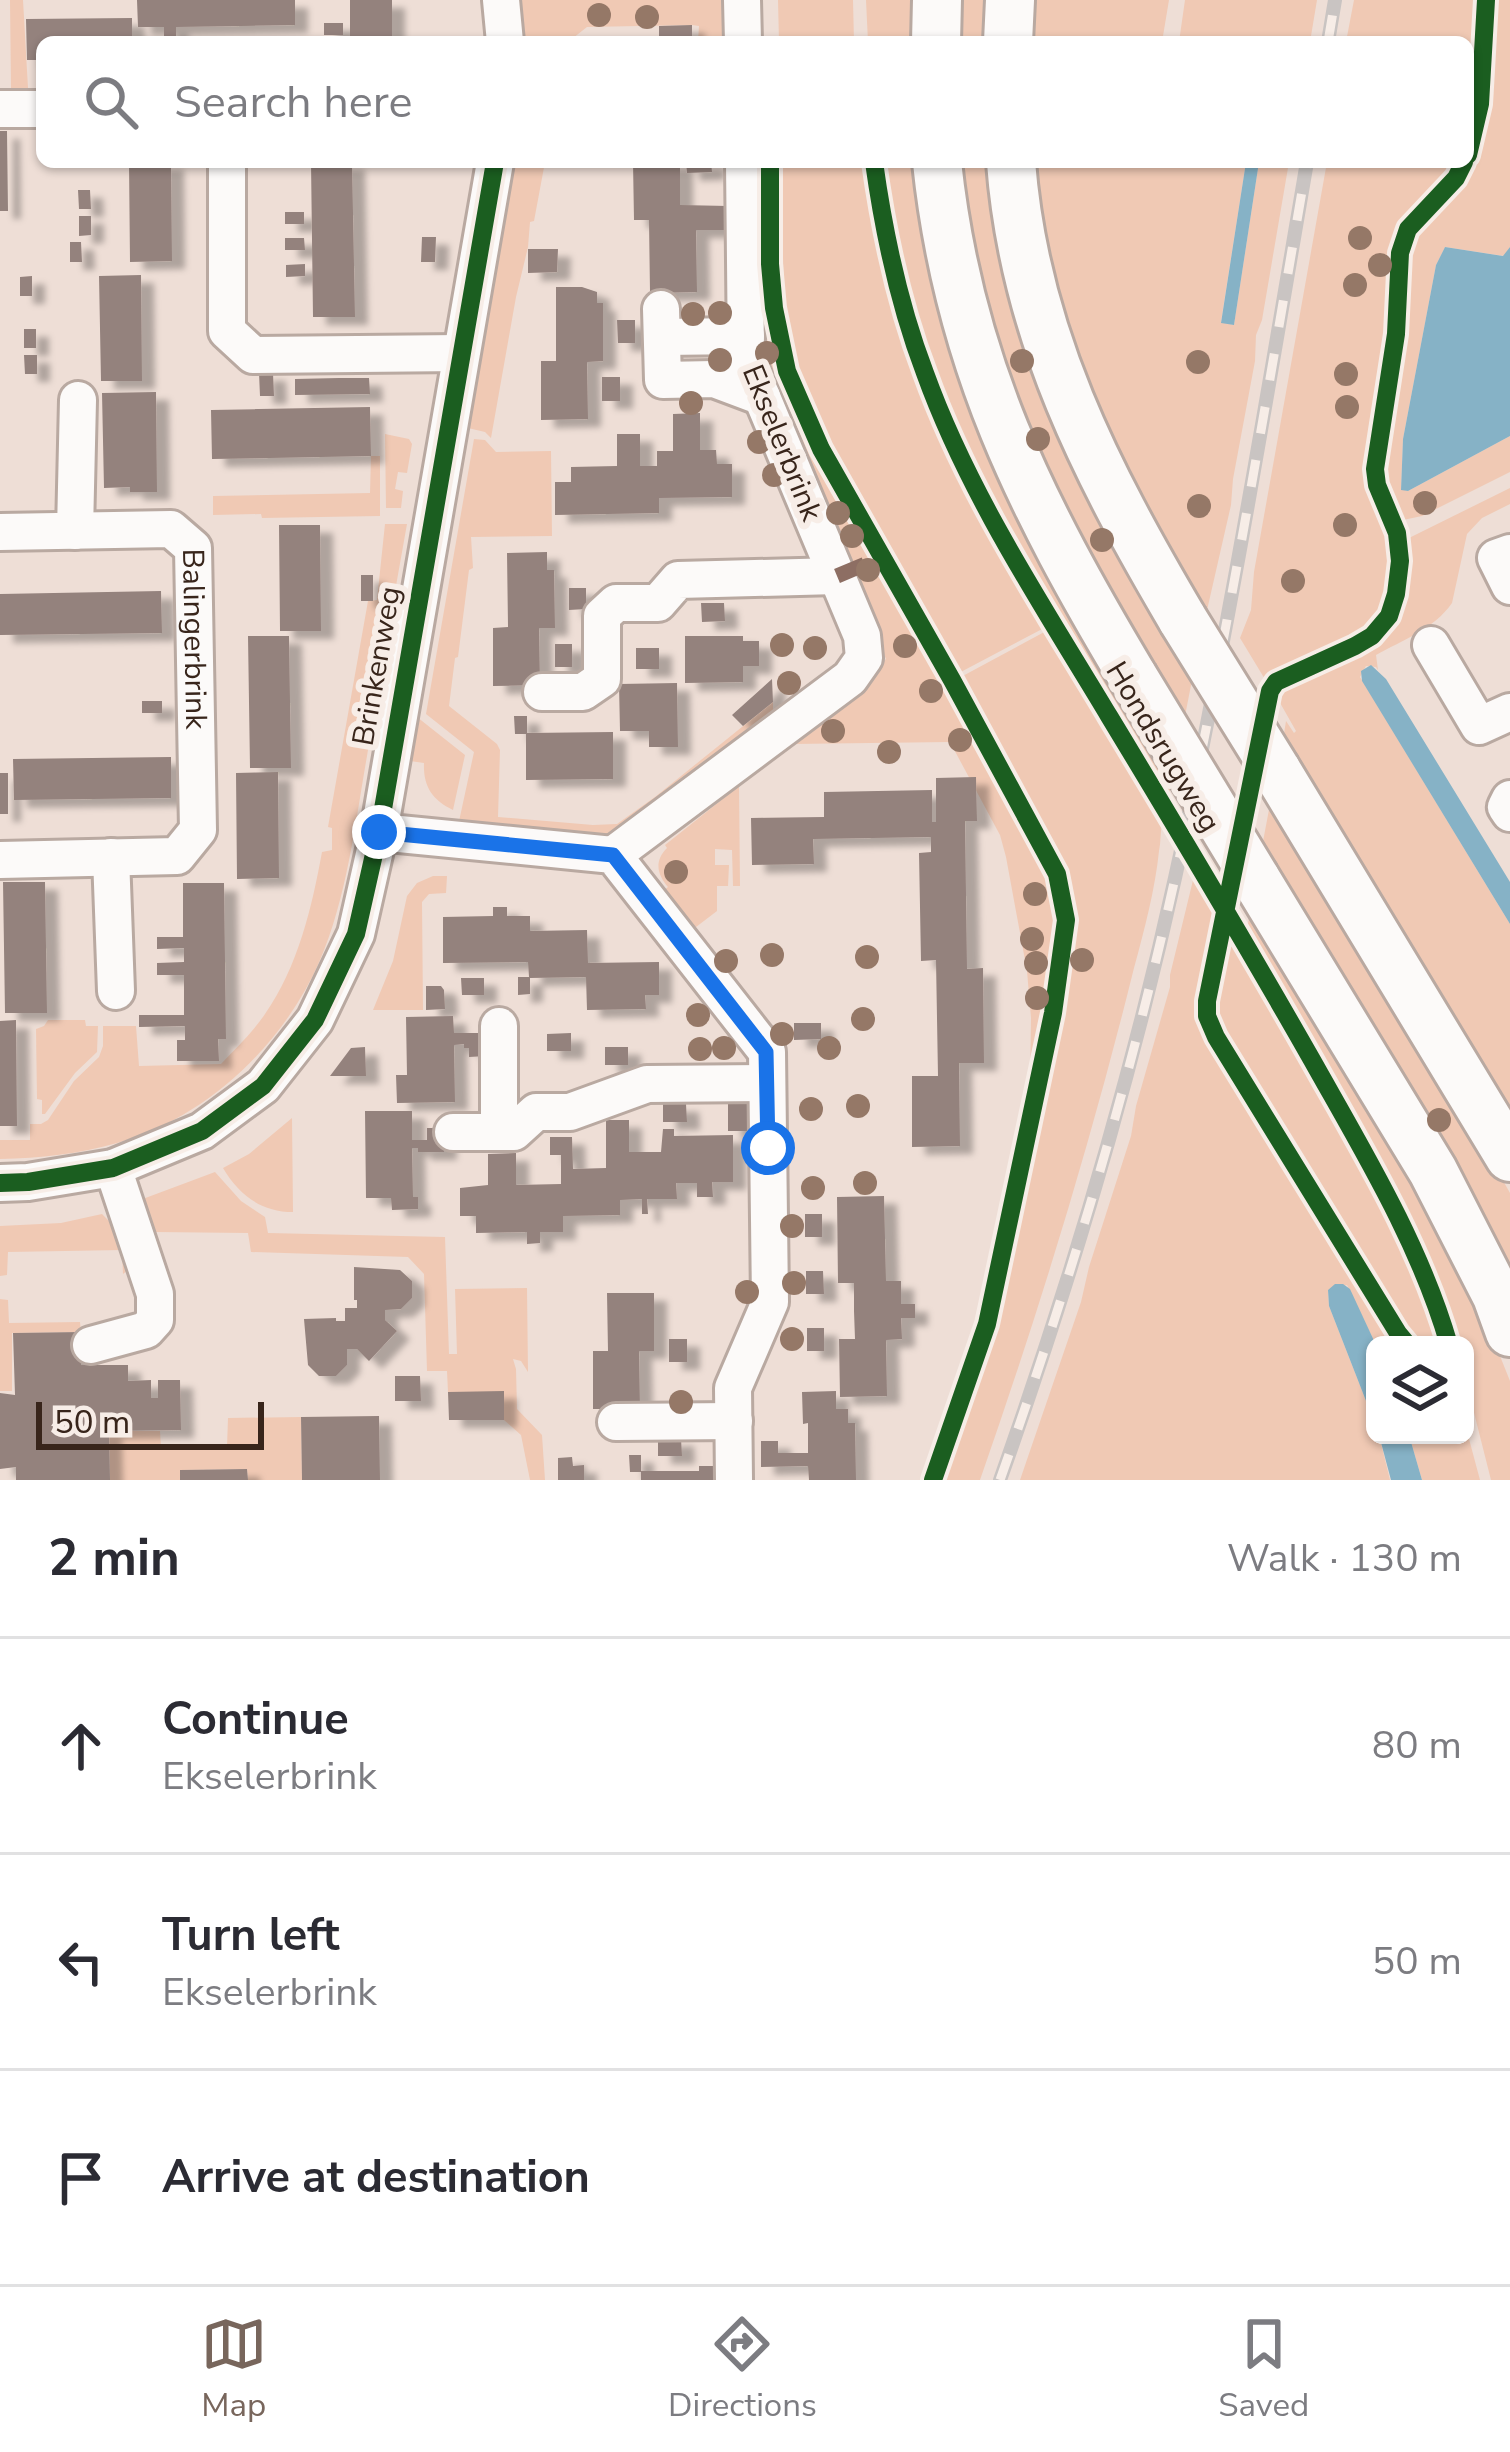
<!DOCTYPE html>
<meta charset="utf-8">
<style>
:root{--surface:#fff;--page:#f2f2f3;--text:#2b2b33;--muted:#7c7c81;--line:#e1e1e2;--accent:#78665c}
body{margin:0;font-family:"Nunito Sans",sans-serif;background:var(--page);color:var(--text)}
.controls{position:absolute;right:36px;bottom:36px;display:grid;overflow:hidden;border-radius:18px;box-shadow:0 3px 9px #0004}
.controls button{width:108px;height:108px;display:grid;place-items:center;padding:0;border:0;border-bottom:3px solid var(--line);background:var(--surface);color:var(--text);font:60px sans-serif}
.scale{position:absolute;left:36px;bottom:30px;width:228px;box-sizing:border-box;padding-left:12px;border:6px solid #38251b;border-top:0;font-size:33px;line-height:42px;white-space:nowrap;color:#38251b;-webkit-text-stroke:9px #f7ede7;paint-order:stroke}
.stop{position:absolute;width:36px;height:36px;margin:-27px;border:9px solid #1a73e8;border-radius:50%;background:#fff}
.stop.end{background:#1a73e8;border-color:#fff;box-shadow:0 3px 12px #0008}
.list{margin:0;padding:0;list-style:none}
h2{display:flex;justify-content:space-between;align-items:center;height:156px;margin:0;padding:0 48px;font-size:51px}
h2 small{font-size:39px;font-weight:400;color:var(--muted)}
.list li{display:grid;grid-template-columns:78px 1fr auto;gap:36px;align-items:center;box-sizing:border-box;height:216px;padding:0 48px;border-top:3px solid var(--line)}
.list b{display:block;font-size:45px;white-space:nowrap}
.list p{margin:0;font-size:39px;white-space:nowrap;color:var(--muted)}
.list em{font-size:39px;font-style:normal;color:var(--muted)}
.icon{flex:none;width:66px;height:66px;fill:none;stroke:currentColor;stroke-width:2;stroke-linecap:round;stroke-linejoin:round}
.map{position:relative;flex:none;width:1510px;height:1480px;overflow:hidden}
.search{position:absolute;background:var(--surface);box-shadow:0 3px 9px #0004;left:36px;right:36px;top:36px;height:132px;display:flex;align-items:center;gap:30px;box-sizing:border-box;padding:0 42px;border-radius:18px;color:var(--muted);font-size:45px}
.sheet{height:804px;background:var(--surface)}
nav{display:flex;justify-content:space-around;align-items:center;box-sizing:border-box;height:168px;border-top:3px solid var(--line);background:var(--surface);font-size:33px;color:var(--muted)}
nav a{display:grid;justify-items:center;gap:6px}
nav .on{color:var(--accent)}
.map>svg:first-child{display:block}
.green{fill:#f0c9b4}
.water{fill:#86b2c6}
.building{fill:#94827d;filter:url(#shadow)}
.lines{fill:none;stroke-linecap:round;stroke-linejoin:round}
.minor-casing{stroke:#b9a9a1;stroke-width:42}
.major-casing{stroke:#b9a9a1;stroke-width:54}
.minor{stroke:#fcfaf9;stroke-width:36}
.major{stroke:#fcfaf9;stroke-width:48}
.rail-casing{stroke:#c9c4c2;stroke-width:14}
.rail{stroke:#f7ede7;stroke-width:9;stroke-dasharray:27;stroke-linecap:butt}
.major-bridge-casing{stroke:#b9a9a1;stroke-width:54;stroke-linecap:butt}
.major-bridge{stroke:#fcfaf9;stroke-width:48}
.quiet{stroke:#8d6e63;stroke-width:15;stroke-dasharray:30 15;stroke-linecap:butt}
.cycleway-casing{stroke:#f7ede7;stroke-width:26}
.cycleway{stroke:#1b5e20;stroke-width:18}
.tree{fill:#957867}
.route{stroke:#1a73e8;stroke-width:15}
.labels{text-anchor:middle;dominant-baseline:central;stroke-width:12;stroke-linejoin:round;paint-order:stroke}
.street-label{font-size:30px;fill:#38251b;stroke:#f7ede7}
</style>
<div class="map">
<svg width="1510" height="1480" viewBox="0 0 1510 1480">
<defs>
<filter id="shadow"><feDropShadow dx="13" dy="8" stdDeviation="3" flood-color="#0004"/></filter>
</defs>
<rect width="100%" height="100%" fill="#eeded6"/>
<path class="green" d="M10,0h13l5,88h-17z
M521,0h207l1,42h-31l1,-16 -7,-1 -105,2 -19,15h-44z
M778,0h75l1,42h-75z
M866,0h53l-1,42h-50z
M956,0h37l-3,42h-37z
M1029,0h140l-7,42h-137z
M1185,0h132l-7,42h-131z
M1354,0h122l-4,108 -4,21v-87h-122z
M1490,0h20v247l-6,9 -59,-9 -9,18 -33,174 -2,50 7,2 102,-55v36l-88,44 -19,4 -10,-7 -12,-44 22,-143 3,-75 14,-25 41,-44 19,-40 7,-41z
M514,162h31l-11,59 -4,1 -2,25 -12,50 -25,141 -6,-6 -17,-4z
M756,162h8c0,54 -2,110 8,163 7,38 20,74 34,110l230,412 19,45 2,45 -27,150 1,-69 -4,-47 -21,-114 -6,-22 -50,-93 -158,2 -2,-8 96,-77 -124,-293z
M780,162h86c9,61 21,122 41,181 33,100 87,192 139,284l-89,47 -127,-227 -30,-72 -12,-47 -4,-39z
M880,162h41l2,19 250,596 -5,23c-92,-153 -198,-305 -253,-477 -17,-52 -26,-107 -35,-161z
M957,162h37l200,508 -11,56 -91,-151 -96,-215z
M1030,162h216l-25,160 13,3 25,-163h30l-27,158 -6,15 -1,26 -22,118 -2,26 -26,114 -104,-191 -50,-139z
M1327,162h128c-14,28 -42,43 -56,72 -14,28 -8,76 -12,109 -6,41 -22,84 -20,127 2,49 45,91 16,141 -22,37 -82,47 -117,70l-26,-43 11,-28 3,-38z
M385,434l24,5 3,5 -5,29 -9,-1 -3,17 8,2 -2,17h-15z
M474,439l11,1 11,12 55,-1 1,85 -81,1 2,31 -4,2 -11,87 -3,1 -6,48 48,38 3,6 -2,67 95,8 24,-1 38,-27 118,-95v16l-149,111 -15,6 -151,-9 16,-74 -48,-38z
M371,456h9v60l-118,2 -1,-4 -48,1v-19l157,-3z
M1510,488v16l-28,14 -15,16 -15,69c-18,26 -49,37 -76,52l2,15 -2,-3 -10,-1 -6,11 150,247v199l-228,-377 4,-25 8,12 2,-2 -21,-37 12,-9c48,-22 102,-33 116,-91 5,-18 -3,-41 6,-56z
M385,524h22c-14,77 -27,155 -40,232 -12,68 -20,141 -47,204 -36,84 -113,158 -203,183 -38,11 -77,15 -117,16v-19h30v-16h11l7,-4 26,-39 25,-24 4,-11v-20h33l3,40 82,-2c15,-16 32,-32 44,-50 33,-47 47,-107 57,-162l10,-2v-22l-4,-1 40,-226 9,-1z
M1048,630l114,194c-2,9 -1,18 -3,27 -4,39 -15,80 -25,117 -43,174 -95,343 -154,512h-39l53,-154 64,-297 16,-93 -2,-40 -11,-36 -102,-182z
M417,717l48,38 -12,55c-21,-10 -30,-24 -29,-47l-14,-2z
M739,786l1,100h-7l-1,-36 -17,-1v16h14l-1,21h-11v25l-21,16 -8,1 -29,-34 9,-7c-11,-13 -14,-26 -1,-39l-2,-3z
M1271,799l193,313 46,81v94l-249,-435z
M433,876h14l-1,17 -17,1 -7,8 1,108h-50l20,-49 14,-65 10,-13z
M1194,876l22,39 -20,101 190,313 14,16h-24l-29,-60 -19,5 1,16 46,118v11h4l11,45h-370l61,-178 8,-35 42,-131 5,-30 34,-119v-12z
M1251,905l221,381 38,95v99h-19l-26,-103v-32h-10c-54,-146 -132,-280 -208,-415z
M1227,937c84,124 160,258 212,400l-7,5 -14,-1 -16,-12 -188,-307 -2,-16z
M48,1020h37l1,6h12l-1,26 -22,21 -30,41h-3v-14l-5,-1 -1,-70 8,-3z
M292,1118l1,94c-32,0 -54,-17 -70,-44l26,-14z
M215,1172l26,29 24,16 3,16 177,4 4,117h8l-2,-65 72,-1 1,84 -7,-11 -8,-2 3,10 1,40 25,26 3,45h-15l-9,-45 -17,-15 -1,-28h-55l-1,-21h-20l-3,-97 -16,-17 -157,-5 -3,-19 -94,-1 -12,-10 -2,-22z
M102,1214l13,13 16,35v6l-8,6 -1,-24 -114,2 -1,23 -7,1v23l8,1 1,23 71,-1 1,10 -69,1v58h-12v-165l61,-3z
M301,1417l1,63h-54l-1,-11 -67,1v10h-70l-1,-49h51l1,17 66,-1 1,-29z
M1465,1424l15,56h-58l-13,-45h56z"/>
<path class="water" d="M1246,162h13l-25,163 -13,-2z
M1445,247l58,9 7,-9v189l-102,55 -7,-1 2,-51 33,-174z
M1371,665l15,14 124,203v42l-148,-243 -1,-10z
M1335,1284h8l7,5 26,56 -1,79 -46,-118 -1,-16z
M1379,1435h30l13,45h-31z"/>
<path class="building" d="M137,0h158v25l-119,2v15h-12v-15h-26z
M350,0h42v42h-42z
M132,18v24h-90v18h-15l-1,-41z
M324,23h19v12h-19z
M692,25v17h-33v-16z
M0,131h7l1,80h-8z
M129,162h42l1,99 -42,1z
M311,162h41l3,155h-42z
M633,162h47v43l48,1v24h-32l1,62 -47,1 -1,-73h-15z
M686,162h25l1,10 -25,1z
M78,190h12l1,19h-12z
M285,212h19v12h-19z
M79,216h12v19l-12,1z
M422,237h14l-1,25h-14z
M285,238h19l1,12h-20z
M70,242h11l1,20h-12z
M528,249h30l-1,23 -29,1z
M305,264v12l-19,1v-12z
M141,275l1,106h-41l-2,-105z
M32,276v20h-12v-19z
M556,287h26l15,5v11h6v58l-16,1 1,57 -47,1v-59h15z
M617,320h18v23h-17z
M24,329h12v19h-12z
M24,355h13v19h-12z
M259,373h14l1,23h-14z
M602,377h18v24h-18z
M339,378h30l1,16 -75,1v-16z
M156,392l1,100h-27v-5l-26,1 -2,-95z
M370,407l1,49 -159,3 -1,-49z
M700,413v37h16l1,14h15v33l-73,1v15l-104,2v-33h16v-15l46,-1v-32h23v32h17v-15h16v-37z
M279,525h41l1,106h-41z
M547,552v18h7l1,58h-16l1,57 -47,1v-58l15,-1 -1,-74z
M361,575h12v26h-12z
M569,588h17v21l-17,1z
M161,591l1,42 -162,2v-41z
M701,603h23l1,18 -23,1z
M248,636h41l2,132h-41z
M685,636h58v5h16v25h-16v16l-58,1z
M555,644h17v23h-17z
M636,648h23v21h-23z
M772,679l1,23 -30,24 -11,-11z
M677,683l1,64h-29v-16h-29l-1,-47z
M142,701h20v12h-20z
M514,716h13v17l86,-1v47l-87,1v-46h-11z
M171,757v41l-157,2 -1,-41z
M278,772l1,106 -42,1 -1,-106z
M0,773h8v41h-8z
M976,777l1,44h-12l2,148 16,-1 1,95h-25l1,83 -48,1v-71h26l-2,-116 -15,1 -2,-108 12,-1v-15l-118,2 1,25 -62,1 -1,-47 73,-1v-25l108,-2v32h4v-44z
M3,882h42l2,131h-42z
M183,883h41l2,156h-8l1,22h-42v-21h8v-14l-46,1v-12h45v-40h-27v-12l27,-1v-14l-27,1v-12h26z
M493,907h14v9h23v15l57,-1 1,33 71,-1v33h-14l1,14 -59,1 -1,-33 -56,1v16l-12,1v-18h11l-1,-15 -85,1v-46l50,-1z
M461,978h23v17h-22z
M426,986h15l3,4 1,19 -19,1z
M453,1016l1,17h32v23l-17,1v-9h-5v-4l-10,1 1,57 -58,1 -1,-28h11l-1,-58z
M16,1020l1,106h-17v-105z
M794,1023h27v16l-27,1z
M571,1033v18h-24v-17z
M365,1047l1,29h-36l21,-28z
M605,1047h23v18h-23z
M663,1104h23l1,18h-24z
M728,1104h26v27h-26z
M365,1111h47v29h15v-12h17v24h-26v-4h-6l1,49h5v12l-26,1 -1,-12h-25z
M606,1120h23v32h32l2,-23h11v7l59,-1v47h-21l1,15h-16v-14h-21l1,16h-30l1,15h-6v-15l-22,1v15l-57,1v16h-23v11l-13,1v-12l-51,1v-17h-16v-28l28,-3v-31l28,-1v32l45,-1v-29h-11v-18h22l1,32 33,-1z
M884,1196l2,85h15v23h14v14h-14l1,21 -16,1 1,56 -47,1 -1,-58h16l-1,-28v-28h-16l-1,-86z
M805,1214h17v23h-17z
M354,1267l46,3 12,11v17l-11,11 -16,1v10l12,11 -28,30 -12,-12h-10v16l-11,11h-17l-11,-11 -4,-46 32,-1v3h9v-13h12v-8h-3z
M806,1271h17l1,23h-18z
M607,1293h47v58h-15l1,58h-47v-58h15z
M807,1328h17v23h-17z
M81,1332v33h47v16l23,-1v18h7v-18h22l1,50 -72,1 1,49h-94v-13l-16,2v-76l15,2 -2,-62z
M669,1339h18v23h-18z
M395,1376h25l1,25h-26z
M504,1391v29h-55l-1,-28z
M836,1391v18h12v14h7l1,57h-47l-1,-14 -47,1v-26h17v12h30v-30l-5,1 -1,-32z
M379,1416l1,64h-78l-1,-63z
M681,1438l1,18h-24v-17z
M629,1455h12v16h58v-5h18l1,14h-77v-8h-11z
M572,1457l1,9 11,-1v15h-26v-22z
M247,1469l1,11h-68v-10z"/>
<g class="lines">
<defs>
<g id="minor">
<path d="M501,0l4,42"/>
<path d="M742,0l1,42"/>
<path d="M0,109h42"/>
<path d="M227,162v169l26,24 208,-2"/>
<path d="M661,309l2,71 51,-1 48,18"/>
<path d="M662,337l84,-1"/>
<path d="M75,531l3,-131"/>
<path id="s1" d="M0,532l171,-3 22,19 5,282 -21,26 -177,4"/>
<path d="M1510,553l-14,5 14,28"/>
<path d="M1431,645l48,81 31,-14"/>
<path d="M542,692h41l19,-13v-63l14,-13h42l20,-23 159,-4"/>
<path d="M1510,799l-4,8 4,6"/>
<path d="M379,832l234,23 154,197 3,250 -37,86 1,92"/>
<path d="M613,855l237,-177 14,-20 -2,-22 -116,-277 -2,-197"/>
<path d="M111,857l5,134"/>
<path d="M499,1026v106"/>
<path d="M453,1132h61l22,-20h34l77,-28 120,-1"/>
<path d="M0,1183l28,-1 85,-14 89,-37 61,-45 52,-66 41,-86 23,-102 116,-670"/>
<path d="M91,1345l55,-15 9,-10v-26l-42,-126"/>
<path d="M616,1422l118,-1"/>
</g>
<path id="major" d="M936,42l1,-42
M1008,42l2,-42
M937,162c21,201 94,344 196,515
M1011,162c13,172 86,312 172,458
M1276,770l234,387
M1255,878l178,293 64,125 13,36"/>
</defs>
<use href="#minor" class="minor-casing"/>
<use href="#major" class="major-casing"/>
<use href="#minor" class="minor"/>
<use href="#major" class="major"/>
<defs>
<path id="rail" d="M1328,42l7,-42
M1000,1480c70,-197 130,-398 175,-602 52,-237 91,-477 132,-716"/>
</defs>
<use href="#rail" class="rail-casing"/>
<use href="#rail" class="rail"/>
<defs>
<path id="major-bridge" d="M1183,620l93,150
M1133,677l122,201"/>
</defs>
<use href="#major-bridge" class="major-bridge-casing"/>
<use href="#major-bridge" class="major-bridge"/>
<path class="quiet" d="M837,576l45,-19"/>
<defs>
<path id="cycleway" d="M1468,155l12,-51 6,-104
M770,162v102l4,44 13,63 34,78 131,231 105,194 9,46 -13,93 -66,311 -54,156
M874,162c10,72 25,143 51,211 44,122 118,233 184,343 69,114 137,228 203,344 51,91 108,184 137,285
M0,1183l28,-1 85,-14 89,-37 61,-45 52,-66 41,-86 23,-102 116,-670
M1408,1345l-10,-12 -182,-296 -9,-21v-15l63,-310 6,-9 79,-36 17,-10 17,-20 7,-22 4,-33 -3,-28 -20,-48 -2,-16 21,-135 4,-81 8,-24 48,-51 8,-16"/>
</defs>
<use href="#cycleway" class="cycleway-casing"/>
<use href="#cycleway" class="cycleway"/>
</g>
<g class="tree">
<circle cx="599" cy="15" r="12"/>
<circle cx="647" cy="17" r="12"/>
<circle cx="1360" cy="238" r="12"/>
<circle cx="1380" cy="265" r="12"/>
<circle cx="1355" cy="285" r="12"/>
<circle cx="720" cy="313" r="12"/>
<circle cx="693" cy="314" r="12"/>
<circle cx="767" cy="353" r="12"/>
<circle cx="720" cy="360" r="12"/>
<circle cx="1022" cy="361" r="12"/>
<circle cx="1198" cy="362" r="12"/>
<circle cx="1346" cy="374" r="12"/>
<circle cx="691" cy="403" r="12"/>
<circle cx="1347" cy="407" r="12"/>
<circle cx="1038" cy="439" r="12"/>
<circle cx="759" cy="442" r="12"/>
<circle cx="774" cy="475" r="12"/>
<circle cx="1425" cy="503" r="12"/>
<circle cx="1199" cy="506" r="12"/>
<circle cx="838" cy="513" r="12"/>
<circle cx="1345" cy="525" r="12"/>
<circle cx="852" cy="536" r="12"/>
<circle cx="1102" cy="540" r="12"/>
<circle cx="868" cy="570" r="12"/>
<circle cx="1293" cy="581" r="12"/>
<circle cx="782" cy="645" r="12"/>
<circle cx="905" cy="646" r="12"/>
<circle cx="815" cy="648" r="12"/>
<circle cx="789" cy="683" r="12"/>
<circle cx="931" cy="691" r="12"/>
<circle cx="833" cy="731" r="12"/>
<circle cx="960" cy="740" r="12"/>
<circle cx="889" cy="752" r="12"/>
<circle cx="676" cy="872" r="12"/>
<circle cx="1035" cy="894" r="12"/>
<circle cx="1032" cy="939" r="12"/>
<circle cx="772" cy="955" r="12"/>
<circle cx="867" cy="957" r="12"/>
<circle cx="1082" cy="960" r="12"/>
<circle cx="726" cy="961" r="12"/>
<circle cx="1036" cy="963" r="12"/>
<circle cx="1037" cy="998" r="12"/>
<circle cx="698" cy="1015" r="12"/>
<circle cx="863" cy="1019" r="12"/>
<circle cx="782" cy="1034" r="12"/>
<circle cx="724" cy="1048" r="12"/>
<circle cx="829" cy="1048" r="12"/>
<circle cx="700" cy="1049" r="12"/>
<circle cx="858" cy="1106" r="12"/>
<circle cx="811" cy="1109" r="12"/>
<circle cx="1439" cy="1120" r="12"/>
<circle cx="865" cy="1183" r="12"/>
<circle cx="813" cy="1188" r="12"/>
<circle cx="792" cy="1226" r="12"/>
<circle cx="794" cy="1283" r="12"/>
<circle cx="747" cy="1292" r="12"/>
<circle cx="792" cy="1339" r="12"/>
<circle cx="681" cy="1402" r="12"/>
</g>
<g class="lines">
<path class="route" d="M379,832l234,23 153,197 2,96"/>
</g>
<g class="labels">
<g class="street-label">
<text transform="translate(782 443) rotate(68)">Ekselerbrink</text>
<text stroke="none"><textPath href="#s1" startOffset="291">Balingerbrink</textPath></text>
<text transform="translate(377 666) rotate(-80)">Brinkenweg</text>
<text transform="translate(1163 747) rotate(59)">Hondsrugweg</text>
</g>
</g>
</svg>
<div class="controls">
<button><svg class="icon" aria-label="layers" viewBox="0 0 24 24"><path d="M12 4l9 5-9 5-9-5zM3 14l9 5 9-5"/></svg></button>
</div>
<div class="scale">50 m</div>
<div class="stop" style="left:768px;top:1148px"></div>
<div class="stop end" style="left:379px;top:832px"></div>
<div class="search"><svg class="icon" aria-label="search" viewBox="0 0 24 24"><circle cx="10" cy="10" r="6"/><path d="M15 15l6 6"/></svg>Search here</div>
</div>
<section class="sheet">
<h2>2 min<small>Walk · 130 m</small></h2>
<ul class="list">
<li><svg class="icon" aria-label="ahead" viewBox="0 0 24 24"><path d="M12 20V5M6 11l6-6 6 6"/></svg><div><b>Continue</b><p>Ekselerbrink</p></div><em>80 m</em></li>
<li><svg class="icon" aria-label="left" viewBox="0 0 24 24"><path d="M17 20v-9H6M10 6l-5 5 5 5"/></svg><div><b>Turn left</b><p>Ekselerbrink</p></div><em>50 m</em></li>
<li><svg class="icon" aria-label="arrive" viewBox="0 0 24 24"><path d="M6 21V4h12l-3 4 3 4H6"/></svg><div><b>Arrive at destination</b></div></li>
</ul>
</section>
<nav>
<a class="on"><svg class="icon" aria-label="map" viewBox="0 0 24 24"><path d="M3 6l6-2 6 2 6-2v14l-6 2-6-2-6 2zM9 4v14M15 6v14"/></svg>Map</a>
<a><svg class="icon" aria-label="directions" viewBox="0 0 24 24"><path d="M12 3l9 9-9 9-9-9zM9 14v-3h6M13 9l2 2-2 2"/></svg>Directions</a>
<a><svg class="icon" aria-label="saved" viewBox="0 0 24 24"><path d="M7 4h10v16l-5-4-5 4z"/></svg>Saved</a>
</nav>
